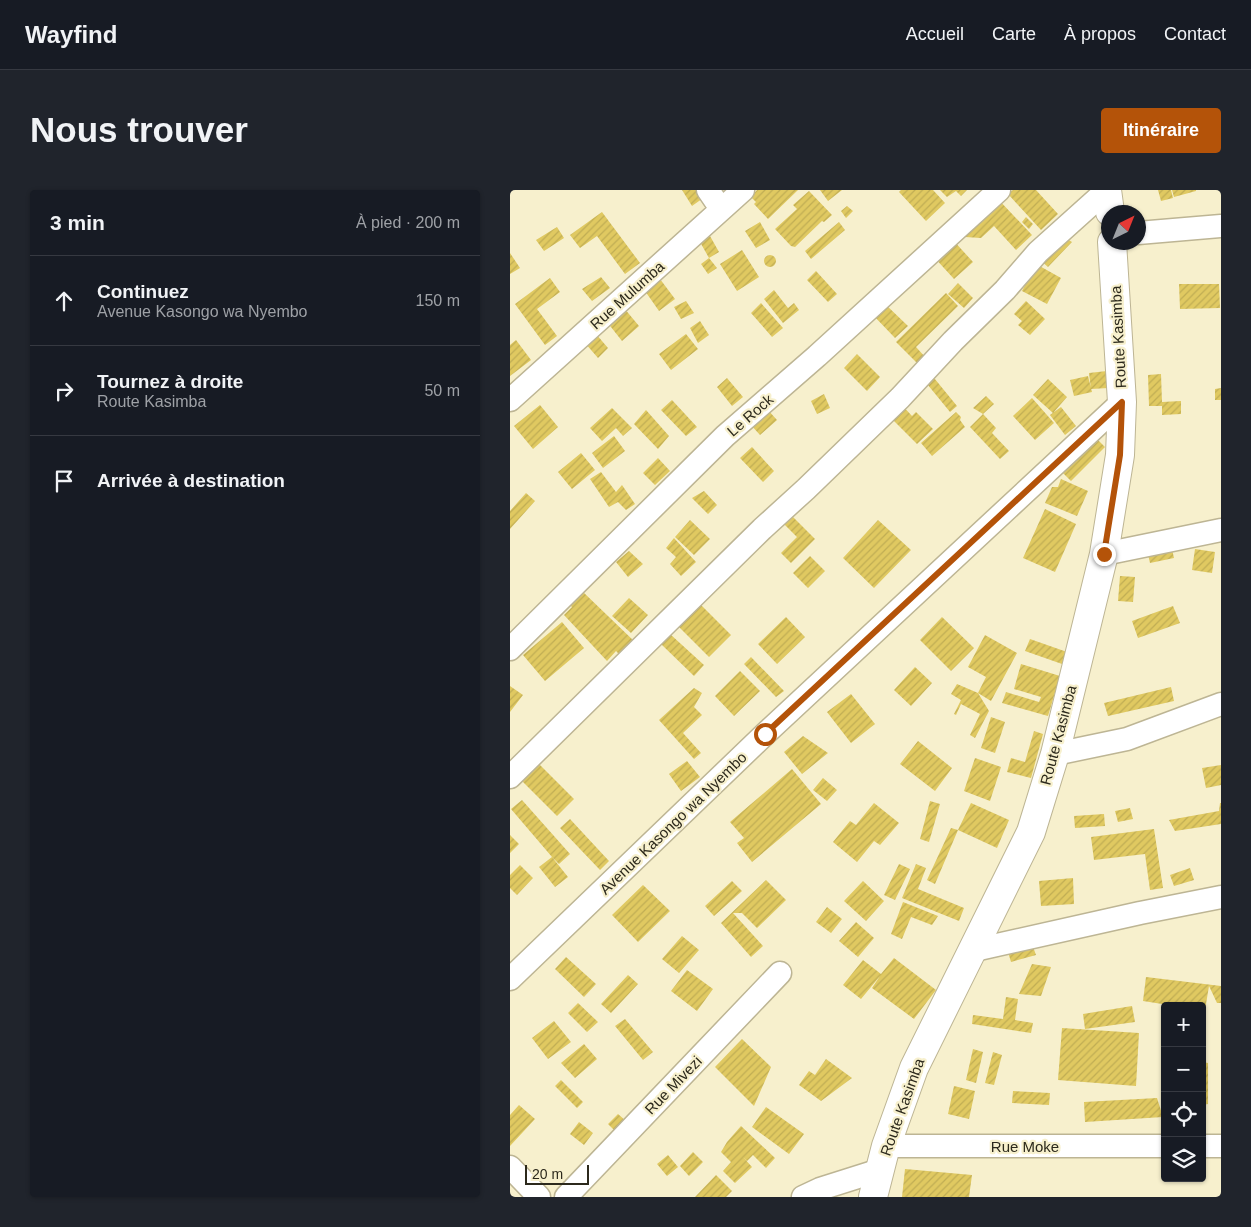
<!DOCTYPE html>
<html lang="fr">
<meta charset="utf-8">
<style>
:root{--surface:#171b24;--page:#20242c;--text:#f1f3f6;--muted:#9ea1a6;--line:#363941;--accent:#b45309}
body{margin:0;font-family:Helvetica,sans-serif;background:var(--page);color:var(--text)}
.controls{position:absolute;right:15px;bottom:15px;display:grid;overflow:hidden;border-radius:5px;box-shadow:0 1px 4px #0004}
.controls button{width:45px;height:45px;display:grid;place-items:center;padding:0;border:0;border-bottom:1px solid var(--line);background:var(--surface);color:var(--text);font:25px sans-serif}
.compass{position:absolute;left:591px;top:15px;width:45px;height:45px;border-radius:50%;background:var(--surface);box-shadow:0 1px 4px #0004;rotate:43deg}
.scale{position:absolute;left:15px;bottom:12px;width:64px;box-sizing:border-box;padding-left:5px;border:2px solid #2c291c;border-top:0;font-size:14px;line-height:18px;white-space:nowrap;color:#2c291c;-webkit-text-stroke:4px #f7f0cd;paint-order:stroke}
.stop{position:absolute;width:15px;height:15px;margin:-11px;border:4px solid #b45309;border-radius:50%;background:#fff}
.stop.end{background:#b45309;border-color:#fff;box-shadow:0 1px 5px #0008}
.list{margin:0;padding:0;list-style:none}
h2{display:flex;justify-content:space-between;align-items:center;height:65px;margin:0;padding:0 20px;font-size:21px}
h2 small{font-size:16px;font-weight:400;color:var(--muted)}
.list li{display:grid;grid-template-columns:32px 1fr auto;gap:15px;align-items:center;box-sizing:border-box;height:90px;padding:0 20px;border-top:1px solid var(--line)}
.list b{display:block;font-size:19px;white-space:nowrap}
.list p{margin:0;font-size:16px;white-space:nowrap;color:var(--muted)}
.list em{font-size:16px;font-style:normal;color:var(--muted)}
.icon{flex:none;width:28px;height:28px;fill:none;stroke:currentColor;stroke-width:2;stroke-linecap:round;stroke-linejoin:round}
.map{position:relative;flex:none;width:711px;height:1007px;overflow:hidden;border-radius:5px}
header{display:flex;align-items:center;gap:30px;box-sizing:border-box;height:70px;padding:0 25px;background:var(--surface);border-bottom:1px solid var(--line)}
header strong{font-size:24px}
nav{display:flex;gap:28px;margin-inline-start:auto;font-size:18px}
.intro{display:flex;align-items:center;justify-content:space-between;box-sizing:border-box;height:120px;padding:0 30px}
h1{margin:0;font-size:35px}
.button{padding:12px 22px;border-radius:5px;background:var(--accent);color:#fff;font-size:18px;font-weight:700}
main{display:flex;gap:30px;padding:0 30px}
aside{flex:1;background:var(--surface);border-radius:5px;box-shadow:0 1px 4px #0004}
.map>svg:first-child{display:block}
.building{fill:url(#building-hatch)}
.lines{fill:none;stroke-linecap:round;stroke-linejoin:round}
.street-casing{stroke:#bdb594;stroke-width:25}
.secondary-casing{stroke:#bdb594;stroke-width:30}
.street{stroke:#fff;stroke-width:22}
.secondary{stroke:#fff;stroke-width:28}
.route{stroke:#b45309;stroke-width:6}
.labels{text-anchor:middle;dominant-baseline:central;stroke-width:4.5;stroke-linejoin:round;paint-order:stroke}
.street-label{font-size:15px;fill:#2c291c;stroke:#f7f0cd}
</style>
<header>
<strong>Wayfind</strong>
<nav><a>Accueil</a><a>Carte</a><a>À propos</a><a>Contact</a></nav>
</header>
<div class="intro"><h1>Nous trouver</h1><a class="button">Itinéraire</a></div>
<main>
<aside>
<h2>3 min<small>À pied · 200 m</small></h2>
<ul class="list">
<li><svg class="icon" aria-label="ahead" viewBox="0 0 24 24"><path d="M12 20V5M6 11l6-6 6 6"/></svg><div><b>Continuez</b><p>Avenue Kasongo wa Nyembo</p></div><em>150 m</em></li>
<li><svg class="icon" aria-label="right" viewBox="0 0 24 24"><path d="M7 20v-9h11M14 6l5 5-5 5"/></svg><div><b>Tournez à droite</b><p>Route Kasimba</p></div><em>50 m</em></li>
<li><svg class="icon" aria-label="arrive" viewBox="0 0 24 24"><path d="M6 21V4h12l-3 4 3 4H6"/></svg><div><b>Arrivée à destination</b></div></li>
</ul>
</aside>
<div class="map">
<svg width="711" height="1007" viewBox="0 0 711 1007">
<defs>
<pattern id="building-hatch" width="6" height="6" patternUnits="userSpaceOnUse" patternTransform="scale(1.25)"><rect width="6" height="6" fill="#e0c961"/><path d="M-1 1l2-2M0 6l6-6M5 7l2-2" fill="none" stroke="#c0ad54"/></pattern>
</defs>
<rect width="100%" height="100%" fill="#f7f0cd"/>
<path class="building" d="M172,0h20l4,6 -14,10z
M247,0h41l-30,29 -14,-15 2,-2 -5,-5z
M310,0h22l-14,11z
M391,0h32l12,13 -19,18 -27,-29z
M430,0h27l-6,6 -5,-5 -9,6z
M503,0h23l22,24 -17,16 -33,-36z
M648,0h13l2,8 -12,3z
M662,0h24v1l-22,6z
M299,1l23,24 -8,7 -2,-1 -27,26 -4,-1 -16,-17 22,-20 -4,-4z
M486,7l36,38 -16,15 -22,-24 -13,12 -16,-1 1,-11z
M337,16l6,5 -7,7 -5,-7z
M92,22l38,51 -15,11 -28,-38 -17,12 -10,-13z
M516,27l7,7 -4,5 -7,-7z
M250,32l10,18 -14,8 -11,-17z
M329,32l6,8 -34,29 -6,-8z
M47,37l7,11 -20,13 -8,-11z
M551,45l11,7 -24,25 -8,-7z
M200,46l9,16 -10,6 -9,-16z
M442,49l21,23 -19,17 -21,-23z
M232,60l17,27 -22,14 -17,-27z
M0,63l10,15 -10,6z
M254 71a6 6 0 1 1 12 0a6 6 0 1 1-12 0Z
M199,68l8,10 -9,6 -7,-10z
M526,74l25,14 -14,26 -25,-13z
M306,81l21,23 -9,8 -21,-22z
M91,87l9,11 -18,13 -10,-12z
M40,88l10,14 -23,17 20,27 -12,9 -30,-41z
M150,89l15,20 -16,12 -14,-20z
M448,93l15,15 -9,10 -16,-14z
M669,94h40l1,24 -40,1z
M264,100l14,18 6,-5 5,7 -16,13 -19,-24z
M436,103l12,13 -42,41 10,11 -7,7 -23,-23z
M176,111l8,12 -13,6 -7,-12z
M516,111l19,18 -15,16 -12,-10 4,-4 -8,-7z
M251,113l22,25 -11,9 -21,-24z
M374,113l24,23 -13,12 -23,-24z
M114,118l15,18 -17,15 -15,-19z
M190,131l9,14 -11,8 -8,-15z
M86,144l12,14 -10,10 -13,-15z
M176,144l12,15 -27,21 -12,-16z
M6,150l15,20 -21,16v-31z
M347,164l23,23 -13,14 -23,-23z
M597,181l1,17 -17,1 -2,-16z
M420,183l27,33 -7,6 -27,-33z
M651,184l1,28 19,-1v13l-19,1v-9h-13l-1,-31z
M578,186l4,16 -18,4 -4,-16z
M217,188l16,19 -11,9 -15,-19z
M538,189l19,18 -14,16 -20,-18z
M711,198v12h-6v-11z
M314,204l6,14 -13,6 -6,-13z
M476,206l8,8 -11,10 -10,-6z
M522,208l22,25 -19,17 -22,-24z
M162,210l25,27 -11,9 -25,-26z
M390,213l12,13 4,-4 17,17 -16,15 -29,-29z
M30,215l18,22 -25,22 -19,-23z
M551,217l15,19 -11,9 -15,-20z
M102,218l20,20 -9,8 -7,-8 -14,13 -12,-13z
M257,219l10,11 -17,15 -10,-11z
M136,220l23,26 -11,13 -24,-25z
M446,222l5,5 -1,3 5,7 -33,29 -11,-13z
M473,224l13,14 -4,5 17,18 -9,8 -30,-32z
M104,246l11,15 -22,17 -11,-15z
M586,248l9,9 -34,34 -9,-9z
M242,257l22,24 -11,11 -23,-24z
M71,263l14,17 -23,19 -14,-17z
M148,268l12,13 -15,14 -12,-12z
M91,282l15,20 6,-7 13,19 -9,6 -8,-8 -9,5 -19,-28z
M551,289l27,12 -11,25 -32,-13 7,-16h6z
M194,301l13,14 -9,9 -16,-16z
M16,303l9,8 -25,28v-18z
M535,319l31,15 -21,48 -32,-14z
M282,326l23,23 -24,24 -10,-10 16,-16 -13,-13z
M180,330l20,19 -16,16 -19,-18z
M368,330l33,30 -37,38 -31,-30z
M164,348l22,24 -15,14 -11,-12 6,-7 -10,-9z
M661,355l3,13 -24,5 -3,-13z
M685,359l20,3 -3,21 -20,-3z
M119,361l14,13 -15,13 -12,-15z
M300,366l15,15 -17,17 -15,-15z
M610,386l15,1 -2,25 -15,-1z
M72,401l53,51 -13,15 -6,-6 -9,10 -43,-46 8,-8 -3,-3z
M119,408l19,17 -17,18 -19,-17z
M190,414l31,31 -22,22 -31,-31z
M663,416l7,17 -42,15 -6,-17z
M276,427l19,20 -28,27 -19,-20z
M432,427l32,31 -23,23 -31,-31z
M52,432l22,26 -39,33 -22,-26z
M160,444l34,31 -10,11 -33,-32z
M475,445l32,18 -26,48 -13,-8 11,18 -14,27 -5,-3 10,-21 -19,-10 -5,11 -2,-1 7,-14 -10,-6 6,-10 21,9 8,-16 -18,-10z
M520,449l37,13 -5,12 -37,-13z
M241,467l33,34 -8,6 -32,-33z
M511,474l39,12 -12,40 -46,-13 4,-11 33,10 2,-5 -27,-8z
M405,477l17,16 -21,23 -17,-16z
M230,481l20,20 -26,25 -19,-20z
M0,496l13,9 -13,17z
M661,497l3,14 -66,15 -4,-13z
M184,498l8,5 -8,14 8,8 -19,18 18,20 -7,6 -35,-39z
M341,504l24,30 -24,19 -24,-31z
M481,527l14,5 -10,31 -14,-5z
M524,541l9,3 -12,44 -24,-6 4,-14 14,4z
M293,546l25,17 -26,21 -18,-22z
M408,551l34,27 -17,23 -35,-27z
M465,568l26,9 -11,34 -26,-10z
M26,571l38,38 -17,17 -38,-38z
M177,571l13,16 -19,14 -12,-17z
M711,575v20l-15,3 -4,-20z
M282,579l29,35 -69,58 -15,-19 7,-5 -14,-16z
M313,588l14,12 -10,11 -14,-11z
M12,610l48,54 -11,10 -7,-7 16,20 -13,10 -16,-20 13,-10 -41,-48z
M420,611l10,3 -11,38 -9,-3z
M364,613l25,20 -19,22 -6,-4 -17,21 -24,-20 17,-21 6,4z
M461,613l38,17 -12,28 -39,-18z
M710,613h1v21l-46,7 -6,-11 50,-9z
M620,618l3,11 -15,3 -3,-11z
M594,624l1,12 -30,2 -1,-12z
M60,629l39,42 -9,9 -40,-42z
M441,638l7,2 -23,54 -8,-4z
M644,639l9,59 -13,2 -5,-36 -51,6 -3,-23z
M0,645l9,9 -9,9z
M389,674l11,5 -15,31 -11,-5z
M406,674l10,4 -8,21 46,19 -5,13 -57,-23z
M10,675l13,13 -16,17 -7,-7v-13z
M680,678l4,12 -20,6 -4,-11z
M563,688l1,26 -33,2 -2,-25z
M256,690l20,20 -29,28 -15,-15h-9l30,33 -12,11 -30,-34z
M222,691l10,10 -28,25 -9,-10z
M353,691l21,20 -18,20 -22,-20z
M133,695l27,26 -32,31 -26,-27z
M393,712l35,14 -6,9 -21,-8 -9,22 -11,-5z
M317,717l15,12 -11,14 -15,-11z
M346,732l18,16 -16,19 -19,-16z
M172,746l17,14 -20,23 -17,-14z
M522,754l4,11 -25,7 -3,-10z
M56,767l30,27 -12,13 -29,-28z
M384,768l42,32 -22,29 -42,-31 8,-12 -19,23 -18,-14 20,-25 18,14z
M522,774l19,3 -10,29 -22,-2z
M177,780l26,19 -16,22 -26,-20z
M118,785l10,9 -27,29 -10,-9z
M636,787l75,9v17h-4l-8,-17 -4,24h-3v-4h-27l-32,-5z
M496,807l12,2 -3,21 18,3 -2,10 -59,-9 1,-9 30,4z
M68,813l20,19 -11,10 -19,-19z
M622,816l3,16 -50,7 -2,-15z
M115,829l28,33 -10,8 -28,-34z
M44,831l17,21 -23,17 -16,-21z
M552,838l77,5 -3,53 -78,-6z
M232,849l29,28 -17,39 -39,-39z
M74,854l13,15 -22,19 -14,-15z
M463,859l10,3 -7,31 -10,-3z
M483,862l9,3 -8,30 -9,-2z
M316,869l26,19 -31,23 -22,-16 10,-14 6,4z
M692,872l6,1v41l-6,1z
M51,890l22,22 -6,6 -22,-22z
M444,896l21,5 -6,28 -21,-5z
M503,901l37,2 -1,12 -37,-2z
M647,908l6,19 -78,5 -1,-20z
M9,915l16,14 -25,27v-31z
M256,917l38,27 -15,20 -37,-27z
M108,924l8,7 -10,11 -8,-8z
M69,932l14,11 -9,12 -14,-11z
M231,936l34,32 -9,10 -13,-13 -6,6 -4,-4 9,10 -17,16 -12,-12 8,-9 -10,-10 6,-10z
M183,962l10,10 -14,14 -9,-10z
M158,965l10,12 -11,9 -10,-12z
M395,979l67,6 -3,22h-67z
M206,985l16,16 -6,6h-31z"/>
<g class="lines">
<defs>
<path id="street" d="M198,0l13,19
M628,43l83,-7
M0,210l233,-210
M594,364l117,-24
M0,459l215,-213 92,-80 182,-166
M545,564l72,-15 94,-35
M0,587l252,-248 44,-40 94,-91 53,-57 52,-51 33,-38 69,-62
M460,761l170,-38 81,-16
M0,789l255,-245 357,-332
M376,956h279
M692,956h19
M0,977l29,30
M56,1007l214,-224
M293,1007l17,-8 60,-19"/>
<path id="secondary" d="M597,0l3,22
M363,1007l13,-51 28,-78 117,-236 24,-78 49,-200 16,-99 2,-53 -10,-160"/>
</defs>
<use href="#street" class="street-casing"/>
<use href="#secondary" class="secondary-casing"/>
<use href="#street" class="street"/>
<use href="#secondary" class="secondary"/>
</g>
<g class="lines">
<path class="route" d="M255,544l357,-332 -2,53 -16,99"/>
</g>
<g class="labels">
<g class="street-label">
<text transform="translate(117 105) rotate(-42)">Rue Mulumba</text>
<text transform="translate(608 147) rotate(-93)">Route Kasimba</text>
<text transform="translate(240 225) rotate(-41)">Le Rock</text>
<text transform="translate(548 545) rotate(-75)">Route Kasimba</text>
<text transform="translate(163 633) rotate(-44)">Avenue Kasongo wa Nyembo</text>
<text transform="translate(163 895) rotate(-46)">Rue Mivezi</text>
<text transform="translate(392 917) rotate(-70)">Route Kasimba</text>
<text x="515" y="956">Rue Moke</text>
</g>
</g>
</svg>
<div class="controls">
<button>+</button>
<button>−</button>
<button><svg class="icon" aria-label="locate" viewBox="0 0 24 24"><circle cx="12" cy="12" r="6"/><path d="M12 2v4M12 18v4M2 12h4M18 12h4"/></svg></button>
<button><svg class="icon" aria-label="layers" viewBox="0 0 24 24"><path d="M12 4l9 5-9 5-9-5zM3 14l9 5 9-5"/></svg></button>
</div>
<svg class="compass" viewBox="-18 -18 36 36"><path d="M0-13l5 13h-10z" fill="#e53935"/><path d="M0 13l5-13h-10z" fill="#9ea1a6"/></svg>
<div class="scale">20 m</div>
<div class="stop" style="left:255px;top:544px"></div>
<div class="stop end" style="left:594px;top:364px"></div>
</div>
</main>
